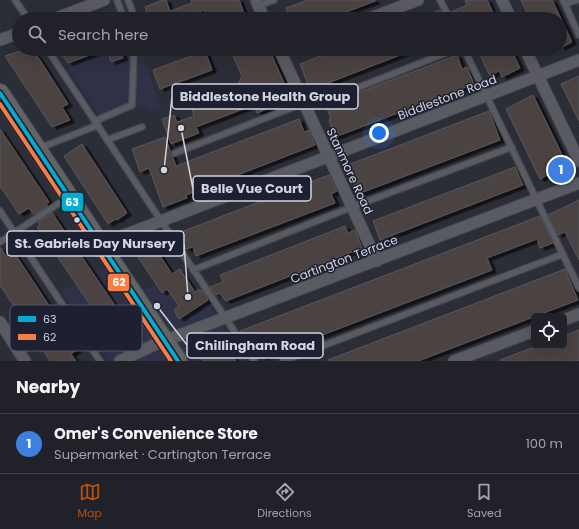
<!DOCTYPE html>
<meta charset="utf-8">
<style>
:root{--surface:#212229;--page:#292a31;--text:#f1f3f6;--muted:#a2a4a8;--line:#3e3f46;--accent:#b45309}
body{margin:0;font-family:Poppins,sans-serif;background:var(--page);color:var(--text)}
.controls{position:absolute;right:12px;bottom:12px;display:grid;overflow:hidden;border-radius:6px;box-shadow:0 4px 16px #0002}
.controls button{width:36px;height:36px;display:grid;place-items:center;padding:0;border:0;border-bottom:1px solid var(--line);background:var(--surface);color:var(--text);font:20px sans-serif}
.you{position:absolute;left:379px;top:133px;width:14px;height:14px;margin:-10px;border:3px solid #fff;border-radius:50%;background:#1a73e8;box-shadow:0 0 0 6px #1a73e833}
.badge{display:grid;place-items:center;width:26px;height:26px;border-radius:50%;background:var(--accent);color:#fff;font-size:13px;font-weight:700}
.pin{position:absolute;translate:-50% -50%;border:2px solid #fff;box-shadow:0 1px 4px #0006}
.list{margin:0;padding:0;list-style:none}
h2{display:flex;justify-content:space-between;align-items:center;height:52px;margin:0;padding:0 16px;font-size:17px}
h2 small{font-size:13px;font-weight:400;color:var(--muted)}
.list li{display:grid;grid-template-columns:26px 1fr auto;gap:12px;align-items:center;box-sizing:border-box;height:60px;padding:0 16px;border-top:1px solid var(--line)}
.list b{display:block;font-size:15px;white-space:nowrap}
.list p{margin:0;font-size:13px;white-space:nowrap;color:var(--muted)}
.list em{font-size:13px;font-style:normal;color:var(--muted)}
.icon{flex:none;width:22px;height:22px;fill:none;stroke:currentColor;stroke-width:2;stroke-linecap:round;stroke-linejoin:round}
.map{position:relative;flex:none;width:579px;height:361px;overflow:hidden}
.search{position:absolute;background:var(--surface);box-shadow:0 4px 16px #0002;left:12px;right:12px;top:12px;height:44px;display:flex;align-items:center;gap:10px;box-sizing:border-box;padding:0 14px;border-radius:22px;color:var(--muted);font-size:15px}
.sheet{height:112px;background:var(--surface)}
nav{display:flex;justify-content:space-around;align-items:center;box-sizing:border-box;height:56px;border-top:1px solid var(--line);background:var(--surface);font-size:11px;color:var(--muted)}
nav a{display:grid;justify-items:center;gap:2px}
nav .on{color:var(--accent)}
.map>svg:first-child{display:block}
.built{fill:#2e3147}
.building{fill:#4b4342;stroke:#59575a;filter:url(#shadow)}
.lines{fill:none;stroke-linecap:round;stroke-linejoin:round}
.lane-casing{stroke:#474950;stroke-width:8}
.street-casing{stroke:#474950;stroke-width:13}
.primary-casing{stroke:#474950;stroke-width:20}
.lane{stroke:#5a5b62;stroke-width:5.5}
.street{stroke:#5a5b62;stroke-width:11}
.primary{stroke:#626464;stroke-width:18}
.bus-1-casing{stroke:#1d2030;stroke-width:7}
.bus-2-casing{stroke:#1d2030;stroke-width:7}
.bus-1{stroke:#06acd0;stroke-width:4}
.bus-2{stroke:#f77d43;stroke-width:4}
.bus-dot{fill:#d2d5e0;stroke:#1d2030;stroke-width:1.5}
.labels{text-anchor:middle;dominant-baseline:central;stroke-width:3;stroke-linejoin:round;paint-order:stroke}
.street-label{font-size:12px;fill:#d2d5e0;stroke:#1d2030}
.key{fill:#1d2030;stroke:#535665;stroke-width:1}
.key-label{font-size:11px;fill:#d2d5e0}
.leader{fill:none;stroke:#d2d5e0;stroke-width:1.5}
.callout-dot{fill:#d2d5e0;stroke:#1d2030;stroke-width:1.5}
.callout{fill:#1d2030;stroke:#d2d5e0;stroke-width:1.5}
.callout-label{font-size:13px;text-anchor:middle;font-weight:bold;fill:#d2d5e0}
.line-badge{stroke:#1d2030;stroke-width:1.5}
.badge-label{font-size:11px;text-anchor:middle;font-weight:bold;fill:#fff}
</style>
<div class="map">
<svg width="579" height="361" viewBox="0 0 579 361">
<defs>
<filter id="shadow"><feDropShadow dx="4.5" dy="2.5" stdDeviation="0" flood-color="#0009"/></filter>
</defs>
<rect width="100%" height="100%" fill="#2c2e37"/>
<path class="built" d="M124,4l5,15h-45z
M55,49h85l22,59 -12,4 -3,-7 -44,17z
M184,266l62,95h-138l-47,-69 39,-24 46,22z"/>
<path class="building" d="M163,0h3l4,11 22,-8 -1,-3h48l7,19h-39l-3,-9 -25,9h-30l-4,-12z
M308,0h67v1l-47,18h-38l-4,-11z
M465,0h22l9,19h-42l-3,-7 16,-7z
M521,0h31l20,42 -12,6v-29h-30z
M440,10l5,9h-26v-1z
M72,49h30l1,1 -35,13 -7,-10z
M107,49h13l3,9 -12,4z
M230,49h39l22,50 -34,14 -3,-8 -58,22 3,6 -28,11 -9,-25 12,-4 3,7 17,-6 -2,-7 41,-16 9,-17z
M339,49h74v1l-103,40 -10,-26z
M477,49h34l9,19 -18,9 -3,-6 -9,5z
M24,50l4,6 6,-4 6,8 28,44 -6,3 8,13 -18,7 -47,-71z
M205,51l7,19 -52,19 -7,-19z
M457,55l5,14 5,-2 7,17 -139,53 -6,-17 2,-1 -5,-14z
M579,76v45l-18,-37z
M533,95l37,76 -18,9 -3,-6 -9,5 -34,-70z
M489,111l11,29 -142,54 -10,-29z
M299,119l5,13 5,-2 6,15 -129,50 1,3 -24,9 -14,-39 -9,4 -8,-23 33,-12 11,29z
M0,129l49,73 -3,2 2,2 -14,9 -5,-7 -10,6 -19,-28z
M82,144l45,69 -10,7 -1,-1 -8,5 -44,-68z
M515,167l8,18 -143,55 -7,-19z
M329,175l8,16 -6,3 4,9 -139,53 -3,-9 -7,2 -10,-15z
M579,200v60l-14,-28 -7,3 -10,-20z
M52,213l83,122 -17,10 -81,-118 3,-2 -2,-3z
M540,216l13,27 -13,5 -3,-9 -50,19 5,12 -230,88 -5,-12 -3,1 -14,-16z
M345,226l3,7 7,-3 7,18 -136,53 -7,-8 -3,2 -6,-8 13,-5 -3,-7z
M156,236l5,8 -6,4 17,26 8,-5 15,23 4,-3 1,2 2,-1 6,10 -29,19 -5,-9 5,-4 -12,-17 -5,4 -28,-42z
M0,247l6,9 7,-5 65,98 -7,5 5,7h-26l-50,-76z
M565,269l13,31 -160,61h-90v-1z
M579,330v31h-79v-1l37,-14h27v-10z
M217,336l19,25h-33l-9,-14z"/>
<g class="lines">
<defs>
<path id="lane" d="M15,0l13,19
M117,0l7,19
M128,0l7,19
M440,0l10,19
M563,0l16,35
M565,4l12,-4
M258,6l16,-6
M47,49l207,312
M147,49l1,3 9,-3
M464,49l115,239
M306,108l150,-59
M95,121l37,-16 2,-56
M107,140l35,-13
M40,148l58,-23
M175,153l129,-50
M0,211l100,150
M0,242l67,-44
M193,270l159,-63 160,-60
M283,361l280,-107"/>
<path id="street" d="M256,0l8,19
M502,0l9,19
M54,19l50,-19
M368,19l50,-19
M0,40l19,-7
M279,49l98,212
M525,49l54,112
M281,53l9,-4
M101,246l16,-8 462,-178
M564,320l15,-6
M0,322l25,39
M120,361l36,-17 423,-161
M454,361l80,-30"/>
<path id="primary" d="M0,93l178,268"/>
</defs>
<use href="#lane" class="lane-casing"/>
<use href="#street" class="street-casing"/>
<use href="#primary" class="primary-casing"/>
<use href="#lane" class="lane"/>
<use href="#street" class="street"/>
<use href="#primary" class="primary"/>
<defs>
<path id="bus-1" d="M0,93l178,268"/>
<path id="bus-2" d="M0,104l171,257"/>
</defs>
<use href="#bus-1" class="bus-1-casing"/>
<use href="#bus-2" class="bus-2-casing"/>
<use href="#bus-1" class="bus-1"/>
<use href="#bus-2" class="bus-2"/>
</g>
<circle class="bus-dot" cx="77" cy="220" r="3.5"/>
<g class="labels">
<g class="street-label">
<text transform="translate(447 97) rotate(-21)">Biddlestone Road</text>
<text transform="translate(350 171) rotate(65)">Stanmore Road</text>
<text transform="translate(344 259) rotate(-21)">Cartington Terrace</text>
</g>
</g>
<rect x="10" y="305" width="132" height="46" rx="6" class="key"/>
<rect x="18" y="316" width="18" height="6" fill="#06acd0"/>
<rect x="18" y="334" width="18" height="6" fill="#f77d43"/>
<g class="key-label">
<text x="43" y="323">63</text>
<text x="43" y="341">62</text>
</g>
<path class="leader" d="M164 170L172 97M181 128L193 189M188 297L184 244M157 306L187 345"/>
<g class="callout-dot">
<circle cx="164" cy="170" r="4"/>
<circle cx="181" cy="128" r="4"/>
<circle cx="188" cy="297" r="4"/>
<circle cx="157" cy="306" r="4"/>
</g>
<g class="callout">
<rect x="172" y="84" width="186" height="25" rx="4"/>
<rect x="193" y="176" width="118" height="25" rx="4"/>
<rect x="7" y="231" width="177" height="25" rx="4"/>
<rect x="187" y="333" width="136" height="25" rx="4"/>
</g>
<g class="callout-label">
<text x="265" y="101">Biddlestone Health Group</text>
<text x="252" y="193">Belle Vue Court</text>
<text x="95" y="248">St. Gabriels Day Nursery</text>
<text x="255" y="350">Chillingham Road</text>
</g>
<g class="line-badge">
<rect x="61" y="192" width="23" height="20" rx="4" fill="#06acd0"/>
<rect x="107" y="273" width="23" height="19" rx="4" fill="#f77d43"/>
</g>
<g class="badge-label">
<text x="72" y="206">63</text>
<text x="119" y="286">62</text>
</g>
</svg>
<div class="controls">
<button><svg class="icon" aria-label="locate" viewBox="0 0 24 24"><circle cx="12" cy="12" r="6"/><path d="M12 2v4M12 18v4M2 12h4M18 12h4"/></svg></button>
</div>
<div class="you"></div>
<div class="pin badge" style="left:561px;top:170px;background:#3f7fe0">1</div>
<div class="search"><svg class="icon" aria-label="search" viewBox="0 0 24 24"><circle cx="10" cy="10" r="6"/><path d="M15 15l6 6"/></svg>Search here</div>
</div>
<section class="sheet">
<h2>Nearby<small></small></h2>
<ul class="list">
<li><span class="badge" style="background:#3f7fe0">1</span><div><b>Omer's Convenience Store</b><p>Supermarket · Cartington Terrace</p></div><em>100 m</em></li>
</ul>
</section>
<nav>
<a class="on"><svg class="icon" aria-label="map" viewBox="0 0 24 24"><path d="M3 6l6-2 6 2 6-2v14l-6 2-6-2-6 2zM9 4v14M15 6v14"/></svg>Map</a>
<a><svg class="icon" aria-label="directions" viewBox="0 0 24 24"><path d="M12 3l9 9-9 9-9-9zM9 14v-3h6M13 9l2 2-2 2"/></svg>Directions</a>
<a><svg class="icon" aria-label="saved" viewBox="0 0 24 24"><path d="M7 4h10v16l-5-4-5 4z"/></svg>Saved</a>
</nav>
